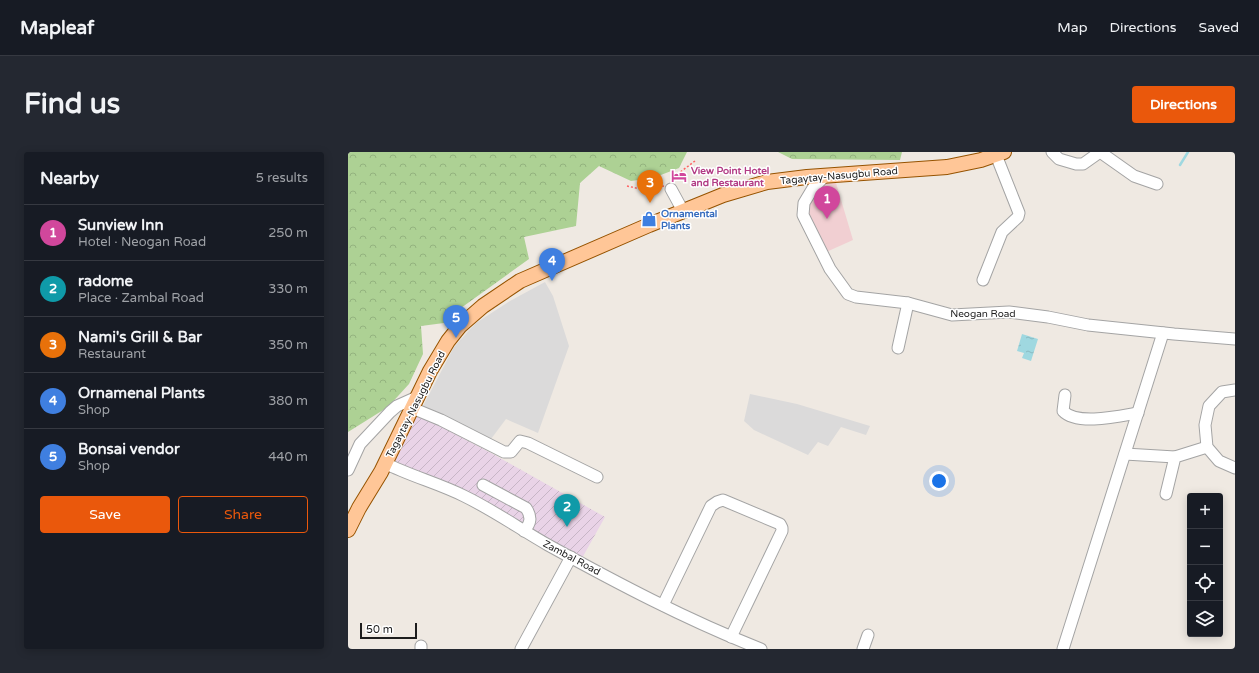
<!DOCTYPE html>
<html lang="en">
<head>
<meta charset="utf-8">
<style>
  :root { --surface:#171b24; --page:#242831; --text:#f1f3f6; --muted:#9ea1a6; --line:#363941; --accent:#ea580c }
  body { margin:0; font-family:"Varela Round",sans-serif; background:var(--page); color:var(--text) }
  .controls { position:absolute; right:12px; bottom:12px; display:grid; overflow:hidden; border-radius:4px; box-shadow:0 2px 10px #0003 }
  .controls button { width:36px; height:36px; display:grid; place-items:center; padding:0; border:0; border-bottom:1px solid var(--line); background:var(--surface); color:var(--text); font:20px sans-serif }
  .scale { position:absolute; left:12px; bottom:10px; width:57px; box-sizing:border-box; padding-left:4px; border:2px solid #1d1d1d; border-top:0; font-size:11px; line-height:14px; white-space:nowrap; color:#1d1d1d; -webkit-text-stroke:3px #fff; paint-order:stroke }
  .you { position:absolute; left:591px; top:329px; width:14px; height:14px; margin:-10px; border:3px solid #fff; border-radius:50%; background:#1a73e8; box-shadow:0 0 0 6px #1a73e833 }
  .badge { display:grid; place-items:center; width:26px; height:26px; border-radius:50%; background:var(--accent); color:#fff; font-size:13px; font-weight:700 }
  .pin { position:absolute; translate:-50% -33px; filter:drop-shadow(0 1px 2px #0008) }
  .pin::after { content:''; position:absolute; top:21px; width:14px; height:12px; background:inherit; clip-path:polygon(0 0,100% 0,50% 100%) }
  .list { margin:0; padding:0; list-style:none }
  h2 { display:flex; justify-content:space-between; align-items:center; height:52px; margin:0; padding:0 16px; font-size:17px }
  h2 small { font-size:13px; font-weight:400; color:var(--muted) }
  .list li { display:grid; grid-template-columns:26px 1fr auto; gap:12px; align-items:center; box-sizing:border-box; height:56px; padding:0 16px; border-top:1px solid var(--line) }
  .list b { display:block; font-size:15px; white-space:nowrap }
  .list p { margin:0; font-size:13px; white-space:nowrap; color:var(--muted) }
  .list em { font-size:13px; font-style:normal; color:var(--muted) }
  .actions { display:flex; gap:8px; padding:12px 16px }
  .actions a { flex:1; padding:9px 0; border:1px solid var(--accent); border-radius:4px; text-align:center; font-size:14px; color:var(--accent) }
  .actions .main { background:var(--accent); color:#fff }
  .icon { flex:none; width:22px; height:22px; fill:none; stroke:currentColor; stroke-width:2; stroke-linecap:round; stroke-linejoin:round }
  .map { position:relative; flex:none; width:887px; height:497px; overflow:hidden; border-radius:4px }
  header { display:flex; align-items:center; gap:24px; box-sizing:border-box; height:56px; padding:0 20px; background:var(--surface); border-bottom:1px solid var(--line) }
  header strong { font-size:19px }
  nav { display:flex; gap:22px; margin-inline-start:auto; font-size:14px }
  .intro { display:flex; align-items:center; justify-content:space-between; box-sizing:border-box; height:96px; padding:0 24px }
  h1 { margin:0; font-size:28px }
  .button { padding:10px 18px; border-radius:4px; background:var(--accent); color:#fff; font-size:14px; font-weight:700 }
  main { display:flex; gap:24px; padding:0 24px }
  aside { flex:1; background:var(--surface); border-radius:4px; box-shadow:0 2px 10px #0003 }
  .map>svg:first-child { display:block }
  .residential { fill:#dbdada }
  .commercial { fill:#f1cfd2 }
  .industrial { fill:url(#industrial-furrows) }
  .forest { fill:url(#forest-crowns) }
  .water { fill:url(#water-ripples) }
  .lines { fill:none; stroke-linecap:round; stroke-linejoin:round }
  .stream { stroke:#9fd8e0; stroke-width:2.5 }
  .minor-casing { stroke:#a4a4a4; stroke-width:13 }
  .major-casing { stroke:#965300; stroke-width:16 }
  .path { stroke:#ff6364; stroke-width:1.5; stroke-dasharray:2 2; stroke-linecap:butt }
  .minor { stroke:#fff; stroke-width:11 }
  .major { stroke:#ffc697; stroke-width:14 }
  .labels { text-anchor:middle; stroke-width:3; stroke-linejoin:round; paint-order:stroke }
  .hotel-label { font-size:10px; font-weight:bold; fill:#b23c85; stroke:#fff; text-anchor:start }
  .street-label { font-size:10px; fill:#1d1d1d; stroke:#fff }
  .shop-label { font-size:10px; font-weight:bold; fill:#366cbe; stroke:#fff; text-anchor:start }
</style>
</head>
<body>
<header>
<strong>Mapleaf</strong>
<nav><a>Map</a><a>Directions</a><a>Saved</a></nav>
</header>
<div class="intro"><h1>Find us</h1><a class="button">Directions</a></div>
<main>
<aside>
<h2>Nearby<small>5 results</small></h2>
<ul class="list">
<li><span class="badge" style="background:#d1479c">1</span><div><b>Sunview Inn</b><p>Hotel · Neogan Road</p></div><em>250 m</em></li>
<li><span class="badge" style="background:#0f9aa8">2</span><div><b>radome</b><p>Place · Zambal Road</p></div><em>330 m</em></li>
<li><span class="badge" style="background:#e8710a">3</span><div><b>Nami's Grill &amp; Bar</b><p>Restaurant</p></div><em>350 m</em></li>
<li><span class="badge" style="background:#3f7fe0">4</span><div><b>Ornamenal Plants</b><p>Shop</p></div><em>380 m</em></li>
<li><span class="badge" style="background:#3f7fe0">5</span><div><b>Bonsai vendor</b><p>Shop</p></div><em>440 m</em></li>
</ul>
<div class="actions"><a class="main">Save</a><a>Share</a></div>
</aside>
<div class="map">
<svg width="887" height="497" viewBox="0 0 887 497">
  <defs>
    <pattern id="industrial-furrows" width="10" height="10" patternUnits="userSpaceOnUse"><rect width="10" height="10" fill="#e9d3e7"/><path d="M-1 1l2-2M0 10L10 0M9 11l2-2" fill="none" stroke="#c7b5c6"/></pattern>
    <pattern id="forest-crowns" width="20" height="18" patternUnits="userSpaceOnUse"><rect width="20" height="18" fill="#add194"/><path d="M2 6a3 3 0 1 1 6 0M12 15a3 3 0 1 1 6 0" fill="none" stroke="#94b37f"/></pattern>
    <pattern id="water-ripples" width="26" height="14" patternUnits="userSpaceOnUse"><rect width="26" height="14" fill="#9fd8e0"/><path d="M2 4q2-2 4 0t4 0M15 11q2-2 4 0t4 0" fill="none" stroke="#88b9c0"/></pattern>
  </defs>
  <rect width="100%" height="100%" fill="#efe9e2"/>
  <g class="residential">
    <polygon points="197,130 205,144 221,194 190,281 158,267 143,287 74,256 106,195 128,171 162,149"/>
    <polygon points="402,242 449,252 522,274 518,283 493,275 480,294 470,290 460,303 406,278 396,269"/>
  </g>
  <polygon class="commercial" points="475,31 488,31 505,88 476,101 462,74 459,53"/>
  <polygon class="industrial" points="67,261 143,301 257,365 233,408 172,372 48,311 46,302"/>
  <g class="forest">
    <polygon points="0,0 339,0 331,16 305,26 283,29 251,14 232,31 228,74 176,85 181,107 106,161 96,171 73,174 75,202 61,232 40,255 0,280"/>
    <polygon points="430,0 554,0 552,8 444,7"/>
  </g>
  <polygon class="water" points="674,182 690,187 683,209 674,206 676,201 669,199"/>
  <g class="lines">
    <polyline class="stream" points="832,13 840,0"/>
    <g class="minor-casing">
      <g id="minor">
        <polyline points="704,0 711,7 728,12 735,12 752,0 786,24 809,32"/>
        <polyline points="478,23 465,36 456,51 455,63 482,117 500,142 508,145 560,151 604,163 661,160 700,165 740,173 826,182 887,187"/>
        <polyline points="323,37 335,59"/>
        <polyline points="635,128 654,80 670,65 671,61 648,3"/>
        <polyline points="550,196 560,151"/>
        <polyline points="887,238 874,240 861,254 857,273 859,295 871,309 887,316"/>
        <path d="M717,243L715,259C729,274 772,264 790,261"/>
        <polyline points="64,256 93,268 156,300 163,300 172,289 180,291 249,325"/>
        <polyline points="777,302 827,305"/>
        <path d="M37,311C62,324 90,331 116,344C145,358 172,377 200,393C269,431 339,468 413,497"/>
        <polyline points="0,318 12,292 42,260 49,254 69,245"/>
        <path d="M135,333L178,356C184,365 183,371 176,379"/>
        <polyline points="818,342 827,305 859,295"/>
        <polyline points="315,453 363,354 369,350 375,348 432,372 434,376 434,379 383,485"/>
        <polyline points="73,497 73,494"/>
        <polyline points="173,497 223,405"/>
        <polyline points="515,497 520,483"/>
        <polyline points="715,497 815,181"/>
      </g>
    </g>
    <g class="major-casing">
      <polyline id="major" points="0,378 11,356 33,320 82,219 100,189 112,174 135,154 172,129 301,73 375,43 419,30 459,25 599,15 633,8 656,0"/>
    </g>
    <g class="path">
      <polyline points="323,27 347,9"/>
      <polyline points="279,34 297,38 316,34"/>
    </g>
    <use href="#minor" class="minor"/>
    <use href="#major" class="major"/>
  </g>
  <defs>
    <g id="hotel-bare" transform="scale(1.2)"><path d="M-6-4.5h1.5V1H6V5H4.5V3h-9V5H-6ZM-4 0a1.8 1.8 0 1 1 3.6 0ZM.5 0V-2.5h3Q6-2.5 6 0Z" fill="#d1479c" stroke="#fff" stroke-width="2.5" paint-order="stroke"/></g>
    <g id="shop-bare" transform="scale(1.2)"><path d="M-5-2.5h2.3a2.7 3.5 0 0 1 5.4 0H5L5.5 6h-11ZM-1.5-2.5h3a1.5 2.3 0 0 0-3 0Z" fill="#3f7fe0" stroke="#fff" stroke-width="2.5" paint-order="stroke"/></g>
  </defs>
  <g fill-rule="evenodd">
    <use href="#hotel-bare" x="331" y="24"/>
    <use href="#shop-bare" x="301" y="67"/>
  </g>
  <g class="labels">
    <g class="hotel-label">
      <text x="343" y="22">View Point Hotel<tspan x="343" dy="12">and Restaurant</tspan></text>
    </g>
    <g class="street-label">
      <text transform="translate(491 23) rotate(-5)" y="4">Tagaytay-Nasugbu Road</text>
      <text x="635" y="165">Neogan Road</text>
      <text transform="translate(67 252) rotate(-63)" y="4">Tagaytay-Nasugbu Road</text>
      <text transform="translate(224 405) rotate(28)" y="4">Zambal Road</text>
    </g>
    <g class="shop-label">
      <text x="313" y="65">Ornamental<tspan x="313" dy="12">Plants</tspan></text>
    </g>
  </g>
</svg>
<div class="controls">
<button>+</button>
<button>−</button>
<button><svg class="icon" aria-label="locate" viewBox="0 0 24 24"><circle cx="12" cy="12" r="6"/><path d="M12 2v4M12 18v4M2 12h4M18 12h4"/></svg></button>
<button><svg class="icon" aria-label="layers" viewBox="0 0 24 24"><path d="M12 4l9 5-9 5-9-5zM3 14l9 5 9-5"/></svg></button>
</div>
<div class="scale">50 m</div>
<div class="you"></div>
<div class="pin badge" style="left:479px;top:67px;background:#d1479c">1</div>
<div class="pin badge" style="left:219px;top:375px;background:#0f9aa8">2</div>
<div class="pin badge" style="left:302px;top:51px;background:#e8710a">3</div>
<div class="pin badge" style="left:204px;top:129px;background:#3f7fe0">4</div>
<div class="pin badge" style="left:108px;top:186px;background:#3f7fe0">5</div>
</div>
</main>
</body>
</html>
